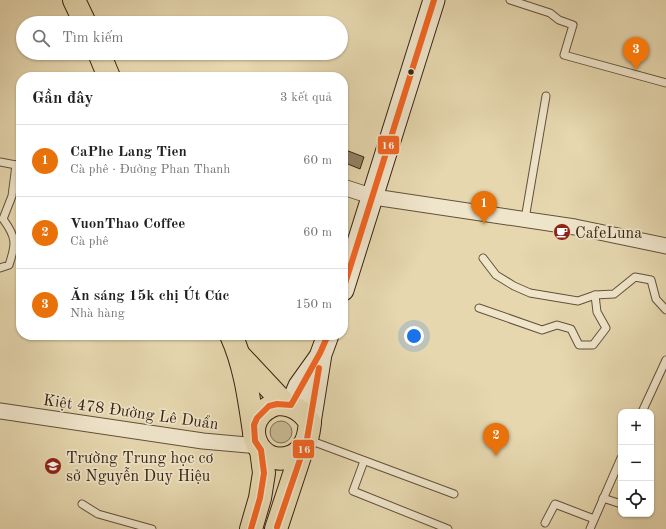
<!DOCTYPE html>
<html lang="vi">
<head>
<meta charset="utf-8">
<style>
  :root { --surface:#fff; --page:#f2f2f2; --text:#222; --muted:#767676; --line:#e0e0e0; --accent:#1a73e8 }
  body { margin:0; font-family:"Old Standard TT",serif; background:var(--page); color:var(--text) }
  .controls { position:absolute; right:12px; bottom:12px; display:grid; overflow:hidden; border-radius:8px; box-shadow:0 1px 3px #0004 }
  .controls button { width:36px; height:36px; display:grid; place-items:center; padding:0; border:0; border-bottom:1px solid var(--line); background:var(--surface); color:var(--text); font:20px sans-serif }
  .you { position:absolute; left:414px; top:336px; width:14px; height:14px; margin:-10px; border:3px solid #fff; border-radius:50%; background:#1a73e8; box-shadow:0 0 0 6px #1a73e833 }
  .badge { display:grid; place-items:center; width:26px; height:26px; border-radius:50%; background:var(--accent); color:#fff; font-size:13px; font-weight:700 }
  .pin { position:absolute; translate:-50% -33px; filter:drop-shadow(0 1px 2px #0008) }
  .pin::after { content:''; position:absolute; top:21px; width:14px; height:12px; background:inherit; clip-path:polygon(0 0,100% 0,50% 100%) }
  .list { margin:0; padding:0; list-style:none }
  h2 { display:flex; justify-content:space-between; align-items:center; height:52px; margin:0; padding:0 16px; font-size:17px }
  h2 small { font-size:13px; font-weight:400; color:var(--muted) }
  .list li { display:grid; grid-template-columns:26px 1fr auto; gap:12px; align-items:center; box-sizing:border-box; height:72px; padding:0 16px; border-top:1px solid var(--line) }
  .list b { display:block; font-size:15px; white-space:nowrap }
  .list p { margin:0; font-size:13px; white-space:nowrap; color:var(--muted) }
  .list em { font-size:13px; font-style:normal; color:var(--muted) }
  .icon { flex:none; width:22px; height:22px; fill:none; stroke:currentColor; stroke-width:2; stroke-linecap:round; stroke-linejoin:round }
  .map { position:relative; flex:none; width:666px; height:529px; overflow:hidden }
  .search { position:absolute; background:var(--surface); box-shadow:0 1px 3px #0004; left:16px; top:16px; width:332px; height:44px; display:flex; align-items:center; gap:10px; box-sizing:border-box; padding:0 14px; border-radius:22px; color:var(--muted); font-size:15px }
  .panel { position:absolute; background:var(--surface); box-shadow:0 1px 3px #0004; left:16px; top:72px; width:332px; height:268px; border-radius:16px }
  .map>svg:first-child { display:block }
  .green { fill:#c8b994; stroke:#806e52 }
  .building { fill:#928163; stroke:#372411 }
  .lines { fill:none; stroke-linecap:round; stroke-linejoin:round }
  .lane-casing { stroke:#635138; stroke-width:9 }
  .street-casing { stroke:#635138; stroke-width:17 }
  .secondary-casing { stroke:#372411; stroke-width:23 }
  .primary-casing { stroke:#372411; stroke-width:24 }
  .lane { stroke:#efe5cb; stroke-width:7 }
  .street { stroke:#efe5cb; stroke-width:15 }
  .secondary { stroke:#efe5cb; stroke-width:21 }
  .primary { stroke:#e6d7af; stroke-width:22 }
  .bus-1-casing { stroke:#efe5cb; stroke-width:9 }
  .bus-1 { stroke:#f26522; stroke-width:6 }
  .bus-dot { fill:#372411; stroke:#efe5cb; stroke-width:1.5 }
  .labels { text-anchor:middle; stroke-width:3.5; stroke-linejoin:round; paint-order:stroke }
  .poi-label { font-size:16px; fill:#372411; stroke:#efe5cb; text-anchor:start }
  .street-label { font-size:16px; fill:#372411; stroke:#efe5cb }
  .line-badge { stroke:#efe5cb; stroke-width:1.5 }
  .badge-label { font-size:11px; text-anchor:middle; font-weight:bold; fill:#fff }
</style>
</head>
<body>
<div class="map">
<svg width="666" height="529" viewBox="0 0 666 529">
  <rect width="100%" height="100%" fill="#e6d7af"/>
  <filter id="stains"><feTurbulence type="fractalNoise" baseFrequency=".005" numOctaves="4"/><feColorMatrix values="0 0 0 0 .2 0 0 0 0 .09 0 0 0 0 .02 0 0 0 .5 -.17"/></filter>
  <radialGradient id="worn" r=".72"><stop offset=".6" stop-color="#630" stop-opacity="0"/><stop offset="1" stop-color="#630" stop-opacity=".3"/></radialGradient>
  <circle class="green" cx="281" cy="432" r="11"/>
  <polygon class="building" points="343,149 364,157 360,169 343,162"/>
  <g class="lines">
    <g class="lane-casing">
      <g id="lane">
        <polyline points="510,0 550,13 559,20 573,25 564,55 666,83"/>
        <polyline points="0,162 16,165"/>
        <polyline points="525,219 546,96"/>
        <polyline points="483,258 496,275 514,286 530,293 578,301 595,295 614,294 635,277 651,280 656,299 666,310"/>
        <path d="M0,268L9,265C16,244 17,238 3,219L12,196L16,165L21,162"/>
        <polyline points="479,308 542,330 557,325 571,329 579,345 593,345 606,328 597,312 595,295"/>
        <polyline points="642,412 666,360"/>
        <polyline points="309,440 454,494"/>
        <polyline points="364,461 353,491 448,529"/>
        <polyline points="603,498 621,504"/>
        <polyline points="82,504 98,514 152,529"/>
        <polyline points="545,523 555,504 594,519"/>
        <polyline points="590,529 621,458"/>
      </g>
    </g>
    <g class="street-casing">
      <g id="street">
        <polyline points="343,187 374,197 575,227 666,246"/>
        <polyline points="0,411 203,441 258,446"/>
      </g>
    </g>
    <g class="secondary-casing">
      <g id="secondary">
        <polyline points="343,290 434,0"/>
        <polyline points="291,405 299,386 319,358"/>
        <polyline points="310,423 321,354 328,335"/>
      </g>
    </g>
    <g class="primary-casing">
      <g id="primary">
        <polyline points="74,0 85,23"/>
        <polyline points="99,53 109,77"/>
        <path d="M231,335C245,366 249,399 254,432"/>
        <polyline points="241,357 285,404"/>
        <path d="M277,404C291,404 303,410 310,423C309,428 309,435 306,441C303,448 299,453 292,456C257,471 235,417 277,404Z"/>
        <polyline points="251,529 260,498 264,473 261,450"/>
        <polyline points="276,529 303,447"/>
      </g>
    </g>
    <use href="#lane" class="lane"/>
    <use href="#street" class="street"/>
    <use href="#secondary" class="secondary"/>
    <use href="#primary" class="primary"/>
    <g class="bus-1-casing">
      <g id="bus-1">
        <polyline points="343,290 434,0"/>
        <polyline points="277,527 307,439 319,368"/>
        <polyline points="251,529 260,498 264,473 261,450 255,441 254,425 257,418 269,406 277,404 291,405 320,353 328,335"/>
      </g>
    </g>
    <use href="#bus-1" class="bus-1"/>
  </g>
  <defs>
    <g id="cafe-disc" transform="scale(0.9)"><circle r="9.5" fill="#8f2418" stroke="#efe5cb"/><path d="M-5.5-4.5H6V0H3Q3 3.5 0 3.5H-2.5Q-5.5 3.5-5.5 0ZM3-3.2v2h1.7v-2ZM-6 4.5H4V6H-6Z" fill="#fff"/></g>
    <g id="school-disc" transform="scale(0.9)"><circle r="9.5" fill="#8f2418" stroke="#efe5cb"/><path d="M0-5L7-2L0 1L-7-2ZM-4 1L0 2.5L4 1V4Q0 6-4 4Z" fill="#fff"/></g>
  </defs>
  <g fill-rule="evenodd">
    <use href="#cafe-disc" x="562" y="232"/>
    <use href="#school-disc" x="53" y="466"/>
  </g>
  <circle class="bus-dot" cx="411" cy="72" r="3.5"/>
  <g class="labels">
    <g class="poi-label">
      <text x="575" y="238">CafeLuna</text>
      <text x="66" y="463">Trường Trung học cơ<tspan x="66" dy="18">sở Nguyễn Duy Hiệu</tspan></text>
    </g>
    <g class="street-label">
      <text transform="translate(131 411) rotate(8)" y="6">Kiệt 478 Đường Lê Duẩn</text>
    </g>
  </g>
  <g class="line-badge">
    <rect x="377" y="135" width="23" height="20" rx="4" fill="#f26522"/>
    <rect x="292" y="439" width="23" height="20" rx="4" fill="#f26522"/>
  </g>
  <g class="badge-label">
    <text x="388" y="149">16</text>
    <text x="304" y="453">16</text>
  </g>
  <rect width="100%" height="100%" filter="url(#stains)"/>
  <rect width="100%" height="100%" fill="url(#worn)"/>
</svg>
<div class="controls">
<button>+</button>
<button>−</button>
<button><svg class="icon" aria-label="locate" viewBox="0 0 24 24"><circle cx="12" cy="12" r="6"/><path d="M12 2v4M12 18v4M2 12h4M18 12h4"/></svg></button>
</div>
<div class="you"></div>
<div class="pin badge" style="left:484px;top:224px;background:#e8710a">1</div>
<div class="pin badge" style="left:496px;top:456px;background:#e8710a">2</div>
<div class="pin badge" style="left:636px;top:70px;background:#e8710a">3</div>
<div class="search"><svg class="icon" aria-label="search" viewBox="0 0 24 24"><circle cx="10" cy="10" r="6"/><path d="M15 15l6 6"/></svg>Tìm kiếm</div>
<section class="panel">
<h2>Gần đây<small>3 kết quả</small></h2>
<ul class="list">
<li><span class="badge" style="background:#e8710a">1</span><div><b>CaPhe Lang Tien</b><p>Cà phê · Đường Phan Thanh</p></div><em>60 m</em></li>
<li><span class="badge" style="background:#e8710a">2</span><div><b>VuonThao Coffee</b><p>Cà phê</p></div><em>60 m</em></li>
<li><span class="badge" style="background:#e8710a">3</span><div><b>Ăn sáng 15k chị Út Cúc</b><p>Nhà hàng</p></div><em>150 m</em></li>
</ul>
</section>
</div>
</body>
</html>
